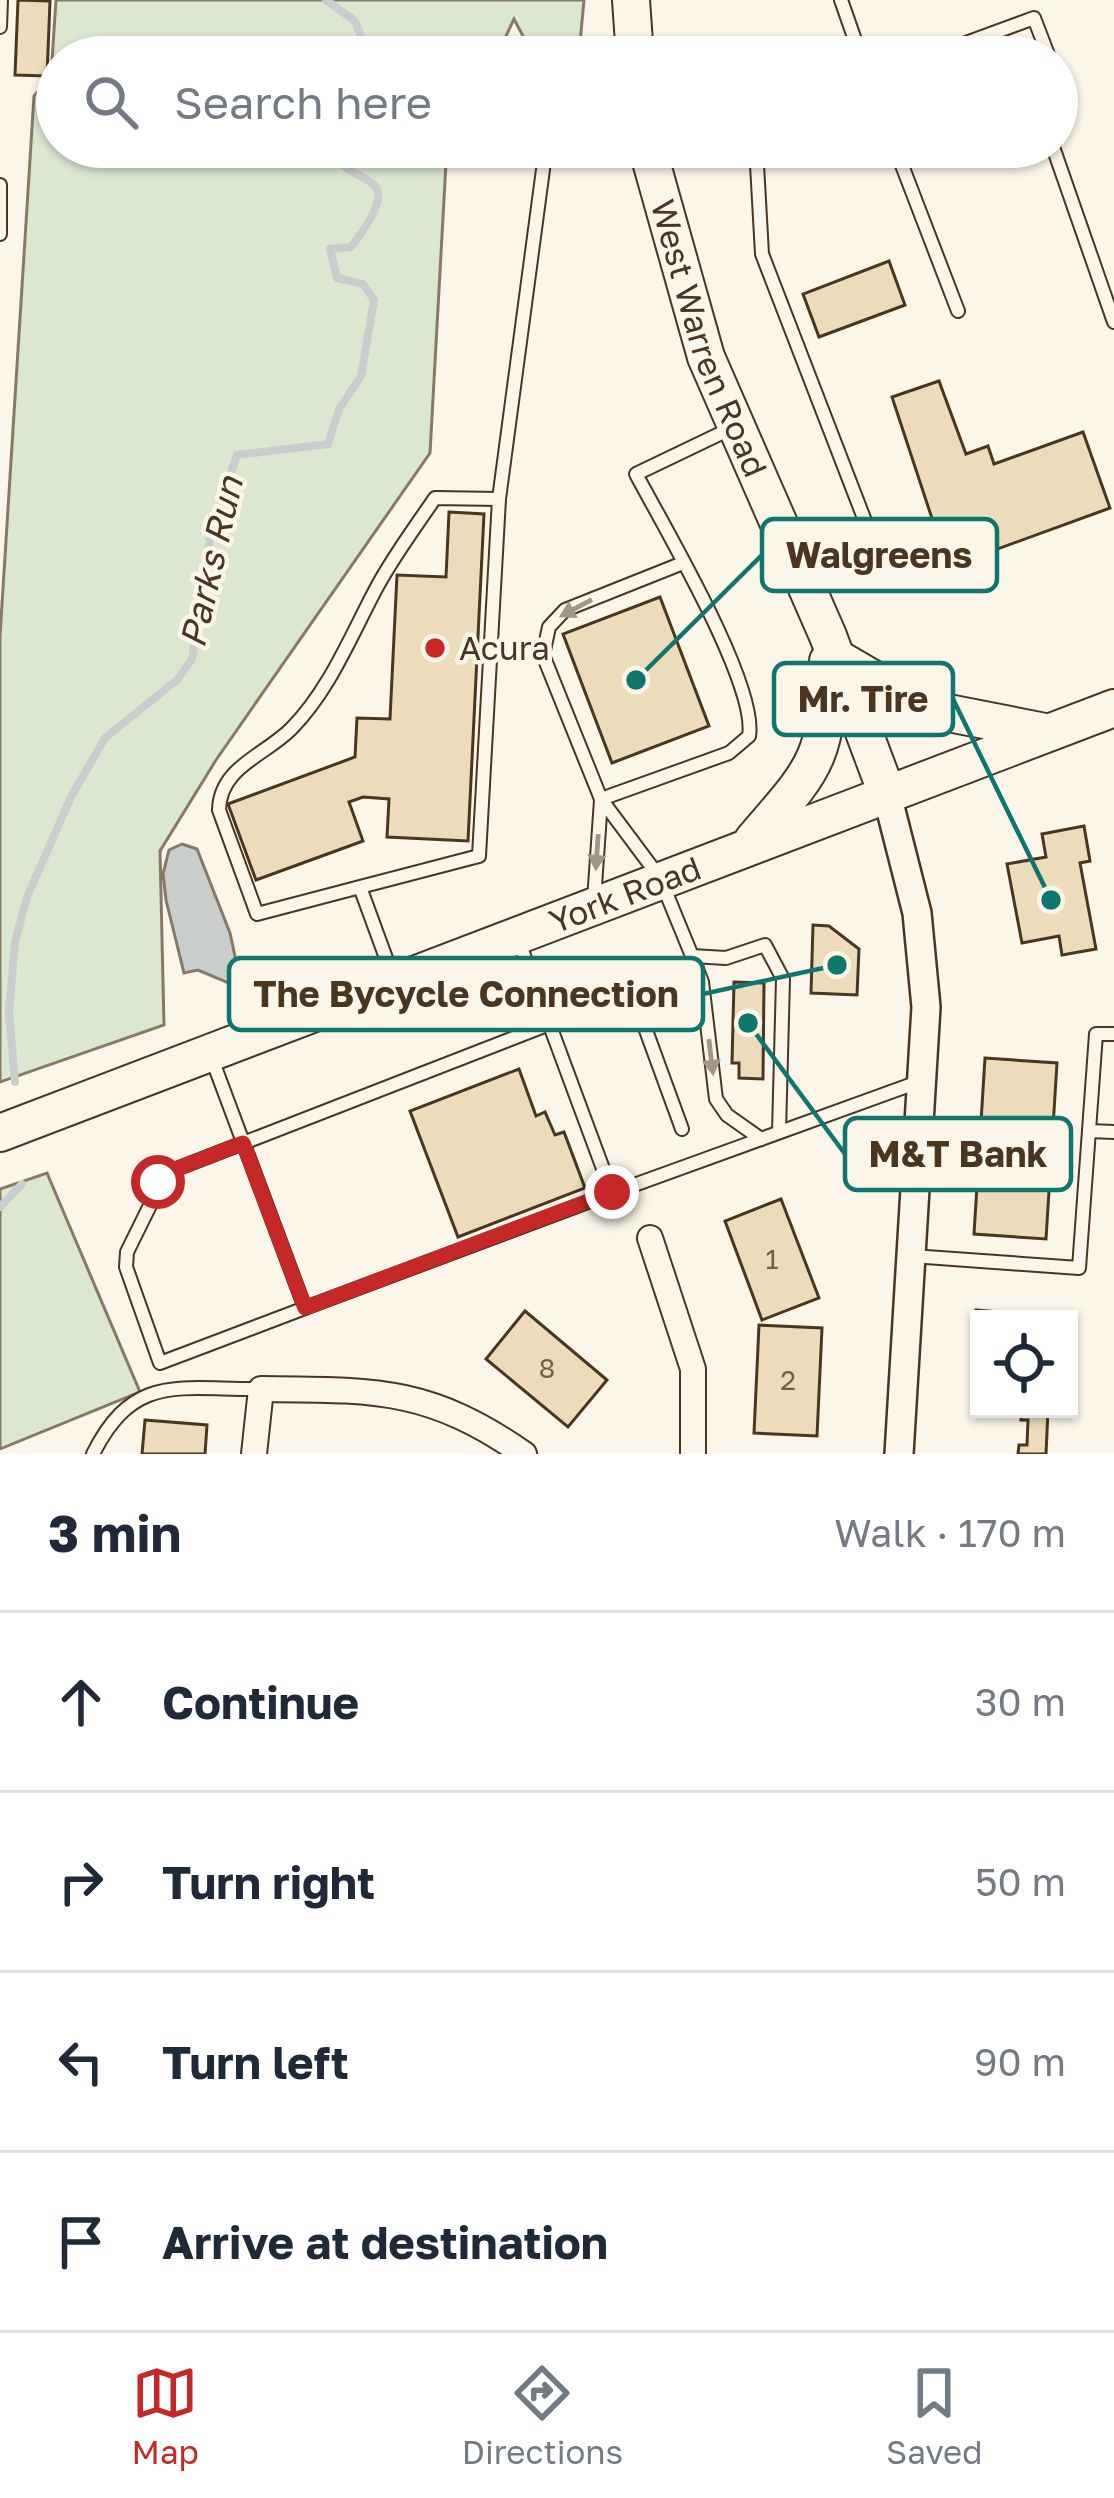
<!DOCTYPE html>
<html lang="en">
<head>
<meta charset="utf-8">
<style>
  :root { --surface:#fff; --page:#f2f2f3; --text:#1f2937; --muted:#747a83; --line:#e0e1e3; --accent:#c62828 }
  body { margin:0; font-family:"Golos Text",sans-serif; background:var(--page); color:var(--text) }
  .controls { position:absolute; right:36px; bottom:36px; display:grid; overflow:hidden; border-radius:0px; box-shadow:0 3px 9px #0004 }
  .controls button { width:108px; height:108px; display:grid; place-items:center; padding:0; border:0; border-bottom:3px solid var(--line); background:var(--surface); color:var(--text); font:60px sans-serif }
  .stop { position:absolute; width:36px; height:36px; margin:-27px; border:9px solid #c62828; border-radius:50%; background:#fff }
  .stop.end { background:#c62828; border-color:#fff; box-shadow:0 3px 12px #0008 }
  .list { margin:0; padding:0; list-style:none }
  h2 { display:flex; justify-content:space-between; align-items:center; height:156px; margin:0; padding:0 48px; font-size:51px }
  h2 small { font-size:39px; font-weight:400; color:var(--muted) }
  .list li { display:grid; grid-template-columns:78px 1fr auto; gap:36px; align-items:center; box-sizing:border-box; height:180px; padding:0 48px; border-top:3px solid var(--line) }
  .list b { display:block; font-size:45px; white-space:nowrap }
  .list em { font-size:39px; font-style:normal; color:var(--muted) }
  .icon { flex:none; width:66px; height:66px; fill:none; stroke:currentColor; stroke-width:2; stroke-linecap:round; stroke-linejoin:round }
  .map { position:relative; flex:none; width:1114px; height:1454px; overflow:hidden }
  .search { position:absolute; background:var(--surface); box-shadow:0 3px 9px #0004; left:36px; right:36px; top:36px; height:132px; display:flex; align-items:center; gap:30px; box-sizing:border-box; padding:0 42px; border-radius:66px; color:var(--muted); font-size:45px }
  .sheet { height:876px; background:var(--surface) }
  nav { display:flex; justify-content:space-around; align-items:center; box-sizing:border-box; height:168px; border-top:3px solid var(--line); background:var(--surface); font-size:33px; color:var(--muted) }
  nav a { display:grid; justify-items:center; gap:6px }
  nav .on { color:var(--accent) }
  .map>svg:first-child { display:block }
  .green { fill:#dce7d0; stroke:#887966; stroke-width:3 }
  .water { fill:#c9cecd; stroke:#887966; stroke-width:3 }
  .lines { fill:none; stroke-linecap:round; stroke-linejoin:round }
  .stream { stroke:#c9cecd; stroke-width:8 }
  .building { fill:#ecdcbc; stroke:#4a3520; stroke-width:3 }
  .service-casing { stroke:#4a3520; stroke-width:16 }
  .minor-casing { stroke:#4a3520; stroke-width:28 }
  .tertiary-casing { stroke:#4a3520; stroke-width:32 }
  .primary-casing { stroke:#4a3520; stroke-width:40 }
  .service { stroke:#fbf6e9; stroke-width:12 }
  .minor { stroke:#fbf6e9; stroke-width:24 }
  .tertiary { stroke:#fbf6e9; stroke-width:27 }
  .primary { stroke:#fbf6e9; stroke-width:36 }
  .oneway { fill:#a29684 }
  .route { stroke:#c62828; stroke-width:15 }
  .poi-dot { fill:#c62828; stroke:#fbf6e9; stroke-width:4.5 }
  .labels { text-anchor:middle; stroke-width:9; stroke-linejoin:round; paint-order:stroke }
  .number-label { font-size:27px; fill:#725f47 }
  .street-label { font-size:33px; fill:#4a3520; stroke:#fbf6e9 }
  .poi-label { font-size:33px; fill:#4a3520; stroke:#fbf6e9; text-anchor:start }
  .water-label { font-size:36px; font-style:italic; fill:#4a3520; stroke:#fbf6e9 }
  .leader { fill:none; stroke:#0f766e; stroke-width:4.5 }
  .callout-dot { fill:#0f766e; stroke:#fbf6e9; stroke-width:4.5 }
  .callout { fill:#fbf6e9; stroke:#0f766e; stroke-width:4.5 }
  .callout-label { font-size:36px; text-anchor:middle; font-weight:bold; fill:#4a3520 }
</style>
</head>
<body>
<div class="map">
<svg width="1114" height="1454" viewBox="0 0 1114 1454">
  <rect width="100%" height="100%" fill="#fbf6e9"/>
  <g class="green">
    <polygon points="56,0 584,0 579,54 533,55 514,19 496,57 57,57 57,147 454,147 446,163 430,453 216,760 160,851 164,1025 0,1082 0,636 34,96 51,76"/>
    <polygon points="47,1173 140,1392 0,1449 0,1189"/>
  </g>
  <polygon class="water" points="182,844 197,849 230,933 239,975 231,984 198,970 184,973 166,900 163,874 169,850"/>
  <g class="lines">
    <g class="stream">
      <polyline points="326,0 355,21 369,57"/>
      <path d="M15,1082L9,1012L15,942L27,897L71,797L105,738L178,679L192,659L211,532L237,455L328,444L339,409L361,376L374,300L363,284L337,278L330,249L351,247C416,163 346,192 330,147"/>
      <polyline points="0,1207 22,1184"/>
    </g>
  </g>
  <g class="building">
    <polygon points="18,0 50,1 47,76 15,75"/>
    <polygon points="889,261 905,305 819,337 803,294"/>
    <polygon points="939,381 966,454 988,446 994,464 1083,432 1110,508 948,567 892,397"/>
    <polygon points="449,512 484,514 468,841 387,837 389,799 363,797 349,802 363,841 256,880 228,804 355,757 357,718 390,719 397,575 446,577"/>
    <polygon points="660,597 709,726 612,763 563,634"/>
    <polygon points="1084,826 1090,861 1080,863 1096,949 1062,955 1059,936 1022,943 1007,864 1046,857 1042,834"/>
    <polygon points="813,925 829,926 859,949 857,995 811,993"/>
    <polygon points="734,982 764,983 763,1079 739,1078 739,1063 732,1063"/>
    <polygon points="985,1058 1057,1063 1046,1239 974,1234"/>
    <polygon points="519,1069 536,1116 545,1112 555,1135 564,1132 585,1188 458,1237 410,1111"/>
    <polygon points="781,1199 819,1298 762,1320 725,1221"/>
    <polygon points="976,1310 1036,1315 1036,1319 979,1319 979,1346 974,1346"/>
    <polygon points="525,1311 607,1380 568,1427 486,1359"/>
    <polygon points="759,1325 822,1328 817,1436 754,1433"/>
    <polygon points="1022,1409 1063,1409 1048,1410 1046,1454 1018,1454 1019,1445 1027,1445 1028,1420 1021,1420"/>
    <polygon points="145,1420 207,1425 205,1454 142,1454"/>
  </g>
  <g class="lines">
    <g class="service-casing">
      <g id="service">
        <polyline points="841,0 861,57"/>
        <polyline points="0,27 1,0"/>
        <polyline points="928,57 1034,18 1049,57"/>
        <polyline points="756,147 762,254 867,526"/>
        <polyline points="895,147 958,311"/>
        <polyline points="1053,147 1114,322"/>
        <polyline points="0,185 0,234"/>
        <polyline points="499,499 546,147"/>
        <polyline points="683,563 565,610 549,627 543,655 601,799 660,878 692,956 702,982 716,1099 727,1115 761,1139"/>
        <path d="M601,799L729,753L749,736C758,685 663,525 636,474L732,428"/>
        <path d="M360,887L257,914L219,810C220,767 264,756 291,729C330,690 352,633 378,585C395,554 416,526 435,498L499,499L479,856L360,887L394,980"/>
        <polyline points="594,900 601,800"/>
        <polyline points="692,956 726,958 765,945 783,979 779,1132"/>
        <polyline points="212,1059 305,1308 612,1193 519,942"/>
        <polyline points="1089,1131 1114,1132"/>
        <polyline points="612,1193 921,1081"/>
        <polyline points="912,1256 1079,1268 1096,1034 1114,1034"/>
        <polyline points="305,1308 160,1363 126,1267 127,1252 166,1173 632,992 682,1129"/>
        <path d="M93,1454C134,1372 180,1390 260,1389"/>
      </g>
    </g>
    <g class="minor-casing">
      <g id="minor">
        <polyline points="650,1238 693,1369 693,1454"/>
        <path d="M254,1454L261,1389C374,1390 428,1387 524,1454"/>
      </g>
    </g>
    <g class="tertiary-casing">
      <polyline id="tertiary" points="886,791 917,913 926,1007 899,1454"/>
    </g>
    <g class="primary-casing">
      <g id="primary">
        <polyline points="631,0 635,57"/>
        <path id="s1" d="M647,147L706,357L828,636L886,791"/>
        <polyline points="837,658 923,708 1045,732"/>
        <path d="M753,840C815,768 828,759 828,661"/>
        <path id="s2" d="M0,1133L1114,708"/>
      </g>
    </g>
    <use href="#service" class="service"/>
    <use href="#minor" class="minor"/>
    <use href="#tertiary" class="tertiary"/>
    <use href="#primary" class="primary"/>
  </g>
  <defs><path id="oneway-solid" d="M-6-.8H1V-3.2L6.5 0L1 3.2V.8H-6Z" transform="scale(3)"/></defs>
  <g class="oneway">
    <use href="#oneway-solid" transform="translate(576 608) rotate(152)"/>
    <use href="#oneway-solid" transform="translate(597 852) rotate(94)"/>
    <use href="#oneway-solid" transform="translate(711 1057) rotate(83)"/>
  </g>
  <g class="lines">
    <polyline class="route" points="158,1182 166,1173 243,1143 305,1308 612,1192"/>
  </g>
  <circle class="poi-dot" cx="435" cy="648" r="12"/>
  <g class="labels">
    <g class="number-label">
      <text x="772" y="1269">1</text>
      <text x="547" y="1378">8</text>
      <text x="788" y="1390">2</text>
    </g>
    <g class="street-label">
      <text dy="12" stroke="none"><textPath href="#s1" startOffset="201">West Warren Road</textPath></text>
      <text dy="12" stroke="none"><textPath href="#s2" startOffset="669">York Road</textPath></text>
    </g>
    <g class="poi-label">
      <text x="459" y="660">Acura</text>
    </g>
    <g class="water-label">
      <text transform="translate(211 562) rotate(-77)" y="13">Parks Run</text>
    </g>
  </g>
  <path class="leader" d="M636 680L762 555M1051 900L953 699M837 965L703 994M748 1023L845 1154"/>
  <g class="callout-dot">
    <circle cx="636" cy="680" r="12"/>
    <circle cx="1051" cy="900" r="12"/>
    <circle cx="837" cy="965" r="12"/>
    <circle cx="748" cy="1023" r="12"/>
  </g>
  <g class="callout">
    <rect x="762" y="519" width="235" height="72" rx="12"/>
    <rect x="774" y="663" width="179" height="72" rx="12"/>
    <rect x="229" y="958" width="474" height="72" rx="12"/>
    <rect x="845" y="1118" width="226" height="72" rx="12"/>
  </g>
  <g class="callout-label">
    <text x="879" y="568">Walgreens</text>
    <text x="863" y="712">Mr. Tire</text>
    <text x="466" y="1007">The Bycycle Connection</text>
    <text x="958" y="1167">M&amp;T Bank</text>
  </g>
</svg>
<div class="controls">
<button><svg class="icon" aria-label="locate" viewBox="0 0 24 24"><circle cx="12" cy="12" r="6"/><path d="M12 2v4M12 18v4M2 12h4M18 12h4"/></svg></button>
</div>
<div class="stop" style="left:158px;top:1182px"></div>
<div class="stop end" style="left:612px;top:1192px"></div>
<div class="search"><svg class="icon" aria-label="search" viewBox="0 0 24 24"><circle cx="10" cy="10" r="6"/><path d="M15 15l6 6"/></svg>Search here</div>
</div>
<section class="sheet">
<h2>3 min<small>Walk · 170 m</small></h2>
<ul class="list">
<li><svg class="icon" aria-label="ahead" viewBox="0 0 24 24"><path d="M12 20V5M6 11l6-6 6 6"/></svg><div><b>Continue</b></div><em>30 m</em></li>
<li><svg class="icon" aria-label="right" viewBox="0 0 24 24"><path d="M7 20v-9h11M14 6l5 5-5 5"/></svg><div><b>Turn right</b></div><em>50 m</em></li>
<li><svg class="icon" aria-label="left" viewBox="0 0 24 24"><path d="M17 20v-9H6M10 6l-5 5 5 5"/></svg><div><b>Turn left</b></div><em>90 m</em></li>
<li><svg class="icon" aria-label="arrive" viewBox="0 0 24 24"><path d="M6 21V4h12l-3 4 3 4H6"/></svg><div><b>Arrive at destination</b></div></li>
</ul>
</section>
<nav>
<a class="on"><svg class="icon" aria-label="map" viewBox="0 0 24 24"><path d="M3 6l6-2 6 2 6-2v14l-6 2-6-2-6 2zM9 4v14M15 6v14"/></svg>Map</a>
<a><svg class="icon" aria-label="directions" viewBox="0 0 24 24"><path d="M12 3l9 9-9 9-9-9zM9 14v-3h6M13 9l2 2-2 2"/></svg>Directions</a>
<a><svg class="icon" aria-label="saved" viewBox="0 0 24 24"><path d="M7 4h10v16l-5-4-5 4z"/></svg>Saved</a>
</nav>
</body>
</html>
